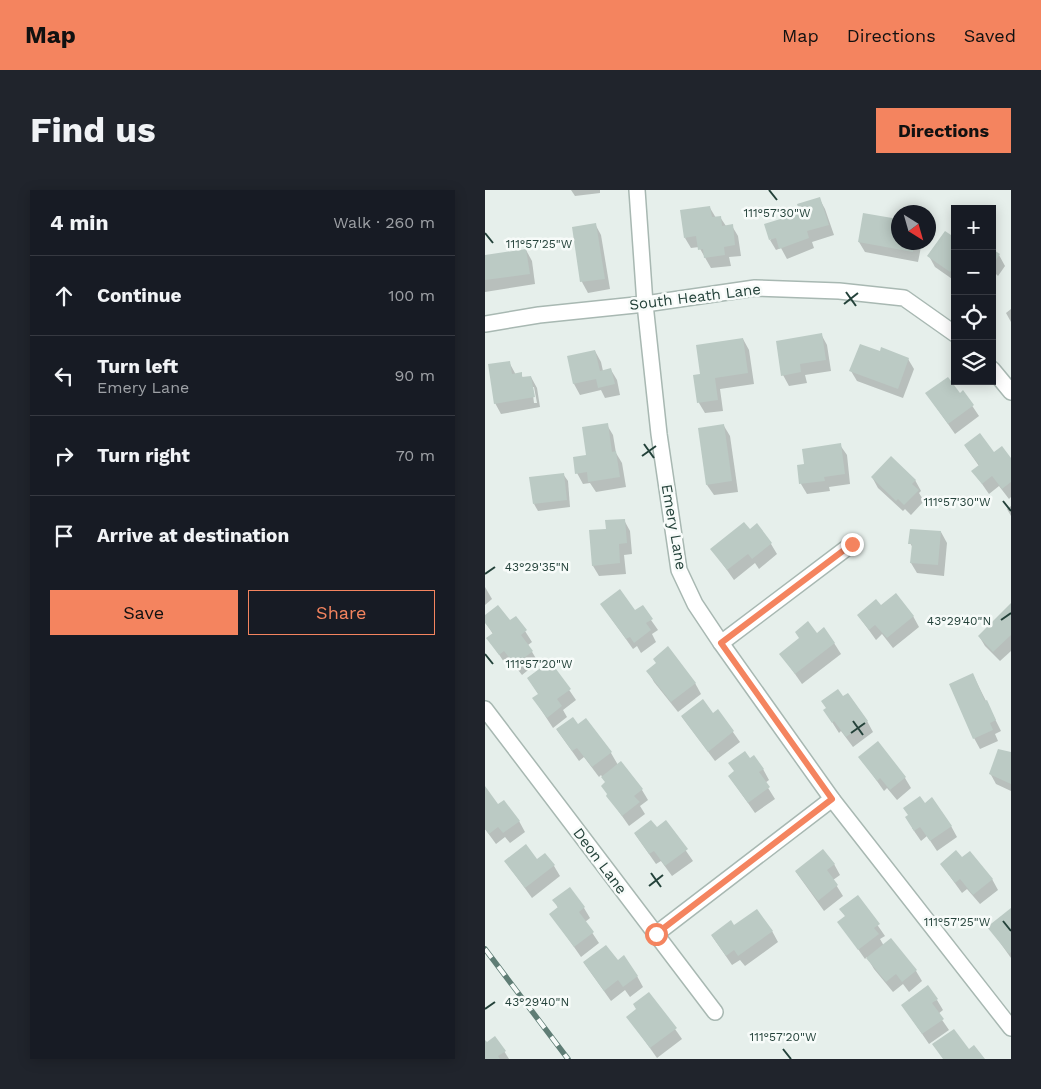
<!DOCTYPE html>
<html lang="en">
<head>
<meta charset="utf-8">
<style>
  :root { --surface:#171b24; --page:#20242c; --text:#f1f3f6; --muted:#9ea1a6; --line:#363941; --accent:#f4845f }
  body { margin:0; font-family:"Work Sans",sans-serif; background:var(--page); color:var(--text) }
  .controls { position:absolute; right:15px; top:15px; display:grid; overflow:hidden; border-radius:0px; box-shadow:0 2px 12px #0003 }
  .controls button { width:45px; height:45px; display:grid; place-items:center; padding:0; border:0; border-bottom:1px solid var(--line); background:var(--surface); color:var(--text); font:25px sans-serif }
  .compass { position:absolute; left:406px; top:15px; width:45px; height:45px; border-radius:50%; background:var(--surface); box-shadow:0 2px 12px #0003; rotate:143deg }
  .stop { position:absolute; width:15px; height:15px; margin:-11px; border:4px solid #f4845f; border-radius:50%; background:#fff }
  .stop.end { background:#f4845f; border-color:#fff; box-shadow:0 1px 5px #0008 }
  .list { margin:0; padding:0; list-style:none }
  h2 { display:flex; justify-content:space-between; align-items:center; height:65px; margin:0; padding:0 20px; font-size:21px }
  h2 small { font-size:16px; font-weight:400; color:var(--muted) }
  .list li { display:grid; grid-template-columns:32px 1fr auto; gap:15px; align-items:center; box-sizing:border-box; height:80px; padding:0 20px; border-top:1px solid var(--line) }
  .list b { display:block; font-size:19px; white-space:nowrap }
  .list p { margin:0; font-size:16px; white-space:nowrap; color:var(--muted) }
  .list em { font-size:16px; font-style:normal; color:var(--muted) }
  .actions { display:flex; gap:10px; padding:15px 20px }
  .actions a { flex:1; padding:11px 0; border:1px solid var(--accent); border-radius:0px; text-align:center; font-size:18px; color:var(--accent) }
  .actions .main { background:var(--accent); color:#111 }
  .icon { flex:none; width:28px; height:28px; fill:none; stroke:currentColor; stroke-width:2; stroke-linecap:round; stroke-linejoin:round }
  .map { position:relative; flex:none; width:526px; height:869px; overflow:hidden; border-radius:0px }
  header { display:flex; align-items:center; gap:30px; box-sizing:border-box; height:70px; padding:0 25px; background:var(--accent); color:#111 }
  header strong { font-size:24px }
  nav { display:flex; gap:28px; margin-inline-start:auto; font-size:18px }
  .intro { display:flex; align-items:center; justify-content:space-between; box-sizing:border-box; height:120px; padding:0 30px }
  h1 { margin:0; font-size:35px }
  .button { padding:12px 22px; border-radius:0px; background:var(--accent); color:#111; font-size:18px; font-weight:700 }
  main { display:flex; gap:30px; padding:0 30px }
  aside { flex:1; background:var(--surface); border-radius:0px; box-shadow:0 2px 12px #0003 }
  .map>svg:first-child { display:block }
  .shadow { fill:#0003; fill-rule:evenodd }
  .building { fill:#bbcac4 }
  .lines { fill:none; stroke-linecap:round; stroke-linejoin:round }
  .minor-casing { stroke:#a8b8b2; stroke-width:18 }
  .minor { stroke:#fff; stroke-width:15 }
  .rail-casing { stroke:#5f7d75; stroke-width:5.5 }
  .rail { stroke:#f7fbf9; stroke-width:4; stroke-dasharray:11; stroke-linecap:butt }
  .route { stroke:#f4845f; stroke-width:6 }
  .ticks { fill:none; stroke:#24423a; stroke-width:2 }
  .labels { text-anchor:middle; stroke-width:5; stroke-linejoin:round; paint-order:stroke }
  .street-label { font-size:15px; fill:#24423a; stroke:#f7fbf9 }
  .ticks-label { font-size:12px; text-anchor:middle; fill:#24423a; stroke:#f7fbf9; stroke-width:5; stroke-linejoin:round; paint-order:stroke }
</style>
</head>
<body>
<header>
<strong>Map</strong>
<nav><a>Map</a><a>Directions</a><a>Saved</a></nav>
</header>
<div class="intro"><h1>Find us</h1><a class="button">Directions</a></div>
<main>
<aside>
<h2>4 min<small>Walk · 260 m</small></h2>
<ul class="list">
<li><svg class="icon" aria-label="ahead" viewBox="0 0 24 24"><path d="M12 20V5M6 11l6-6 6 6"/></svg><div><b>Continue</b></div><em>100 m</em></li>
<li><svg class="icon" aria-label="left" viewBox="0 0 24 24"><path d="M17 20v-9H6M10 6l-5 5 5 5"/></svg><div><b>Turn left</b><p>Emery Lane</p></div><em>90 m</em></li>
<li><svg class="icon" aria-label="right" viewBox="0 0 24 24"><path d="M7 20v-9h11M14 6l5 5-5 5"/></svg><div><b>Turn right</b></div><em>70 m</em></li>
<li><svg class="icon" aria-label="arrive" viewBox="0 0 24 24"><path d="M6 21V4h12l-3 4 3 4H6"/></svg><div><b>Arrive at destination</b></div></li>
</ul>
<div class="actions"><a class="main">Save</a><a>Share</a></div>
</aside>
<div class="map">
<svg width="526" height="869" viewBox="0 0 526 869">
  <rect width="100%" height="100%" fill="#e6efeb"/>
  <g class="shadow">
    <polygon points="86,0 115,0 115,3 90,6"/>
    <polygon points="334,8 340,19 349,45 327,52 329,58 302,69 296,58 291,60 285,50"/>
    <polygon points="225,18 231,28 235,27 241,36 247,36 253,46 256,66 244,67 246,76 226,78 214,57 206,58 200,48"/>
    <polygon points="379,24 413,30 413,52 437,52 433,72 380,62 374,52"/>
    <polygon points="110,34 116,45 125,99 103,103 97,92 88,38"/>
    <polygon points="470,42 470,91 450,77 444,66"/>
    <polygon points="41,60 47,71 50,94 0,102 0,66"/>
    <polygon points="507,60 514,65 520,76 513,86 511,84 507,89"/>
    <polygon points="526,119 526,132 521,123"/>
    <polygon points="336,144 342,155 346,181 320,185 322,193 304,196 298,185"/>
    <polygon points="258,149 264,160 269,194 235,199 238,221 220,223 214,213 216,185"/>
    <polygon points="110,161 116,172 118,181 126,180 132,190 135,205 120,208 116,200 95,205 89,194 83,167"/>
    <polygon points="395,163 423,169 429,179 418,208 372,191 366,181"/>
    <path d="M24,172L31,185L36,184L38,188L46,187L52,198L55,217L16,224L10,213ZM47,197H49L52,213H49Z"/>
    <polygon points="478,202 494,226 470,244 442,204 474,204"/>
    <polygon points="122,235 128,245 131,263 137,273 141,297 111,302 105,293 98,294 92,283"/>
    <polygon points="239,236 245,246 253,302 229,305 222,295"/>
    <polygon points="355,255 362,265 365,294 344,297 345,301 322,304 316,294 320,275"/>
    <polygon points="480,256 526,270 526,307 524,309 514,296 504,304 488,281 494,276"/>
    <polygon points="78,284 83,291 85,317 53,321 49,314"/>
    <polygon points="387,287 430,290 436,301 434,303 439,311 426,325 420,319 418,321 393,298"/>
    <polygon points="526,316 526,326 522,319"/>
    <polygon points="139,330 145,341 147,364 139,365 141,384 114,386 108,376 123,340"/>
    <polygon points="264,341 286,354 292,364 274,379 270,373 249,390 227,359"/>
    <polygon points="456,342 462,353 459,386 432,383 426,373 428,358 425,353"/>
    <polygon points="0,397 7,409 0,415"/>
    <polygon points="526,415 526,461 515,471 500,456 494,446"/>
    <polygon points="396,417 428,426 434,437 408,458 397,444 391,450 373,425"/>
    <polygon points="150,422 166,430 173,440 167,444 171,452 156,463 152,456 148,459 123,424"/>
    <polygon points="0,427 25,432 31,427 47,452 43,455 53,472 37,485 26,471 21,475 3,448 8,444 0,432"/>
    <polygon points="332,444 349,453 356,464 317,494 296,464"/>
    <polygon points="65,472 91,510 78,520 82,527 68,538 49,509 54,505 43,488"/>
    <polygon points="163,481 210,493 216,504 193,522 169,492"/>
    <polygon points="488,485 516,541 510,544 513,551 495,559 489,548"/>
    <polygon points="233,521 255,552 230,571 197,527 228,525"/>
    <polygon points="340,521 382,531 388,542 368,557 356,541 354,543"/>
    <polygon points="101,530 126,563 133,575 157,600 163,610 155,616 160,624 144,636 123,606 121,593 116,585 114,587 99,567 94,571 72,540 93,536"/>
    <polygon points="526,564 526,601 511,594 505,583"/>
    <polygon points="375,567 420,588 426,598 412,610 402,598 399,601"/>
    <polygon points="265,570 278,579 284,590 280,593 290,609 270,623 244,586"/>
    <polygon points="0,598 13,616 34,631 40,642 25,653 20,647 11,654 0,639"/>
    <polygon points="439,614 466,636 472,647 452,661 442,646 436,651 427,638"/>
    <polygon points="181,632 208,671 187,686 176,671 171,674 150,644 171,639"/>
    <polygon points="477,669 507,689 513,700 495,714 482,699 477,703 456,674"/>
    <polygon points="52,670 69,676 75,686 47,708 20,671"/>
    <polygon points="349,674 355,685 348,690 358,706 339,721 311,682"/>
    <polygon points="373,707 400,746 395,749 399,756 431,781 437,791 424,802 418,794 408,802 389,779 382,767 380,769 354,732 361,727 356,720"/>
    <polygon points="69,710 99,718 105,728 100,732 114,753 96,767 66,724 73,718"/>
    <polygon points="526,720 526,768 504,737"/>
    <polygon points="249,737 287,741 293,752 260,776 255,770 247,775 227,746"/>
    <polygon points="132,772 152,786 158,797 145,807 140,800 126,811 99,773"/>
    <polygon points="452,810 458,820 453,824 464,840 444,854 418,816"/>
    <polygon points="152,820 190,839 197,849 172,868 143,827"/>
    <polygon points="0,852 19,861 24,869 0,869"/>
  </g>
  <g class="building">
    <polygon points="335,7 344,35 322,41 324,48 294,59 291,48 284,50 279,34 315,23 312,14"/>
    <polygon points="225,16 227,27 236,26 237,36 248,34 250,55 239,57 240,65 219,68 218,59 213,60 211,46 199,48 195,20"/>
    <polygon points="378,23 413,29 413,52 429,52 428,62 373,52"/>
    <polygon points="111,33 120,89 95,92 87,37"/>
    <polygon points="470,40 470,76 465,82 442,66 460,41 466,45"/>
    <polygon points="41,59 45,84 0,90 0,65"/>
    <polygon points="507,59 515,64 507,76"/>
    <polygon points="337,143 341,170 315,174 316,182 296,186 291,151"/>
    <polygon points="258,148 263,183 230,188 233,210 212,213 208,185 215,184 211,155"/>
    <polygon points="375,154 395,161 396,157 424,168 413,199 364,181"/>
    <polygon points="110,160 115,181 126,178 130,194 113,198 111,189 88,194 82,166"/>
    <polygon points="25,171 27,184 37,182 37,187 46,186 50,207 9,214 3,174"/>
    <polygon points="463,187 475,203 478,200 489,215 463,234 440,203"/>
    <polygon points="123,233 127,262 131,261 135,287 103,292 102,282 90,284 88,267 101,265 97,237"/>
    <polygon points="239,234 247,291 221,295 213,238"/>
    <polygon points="495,243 509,262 517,256 526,268 526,292 517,299 507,286 497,294 486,281 494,275 479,255"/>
    <polygon points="356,253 360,284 339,287 340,291 314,294 312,275 319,274 317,259"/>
    <polygon points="406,266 431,290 427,294 434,300 419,315 413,309 411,311 386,287"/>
    <polygon points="79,283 82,310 48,314 44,287"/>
    <polygon points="140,329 142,353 134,354 135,373 107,376 104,340 121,339 120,330"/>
    <polygon points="259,332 265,339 272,333 287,353 267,369 263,364 242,380 225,359"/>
    <polygon points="425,339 456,341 453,375 425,373 427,354 423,354"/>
    <polygon points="135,399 150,420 158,415 168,429 161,433 166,440 149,453 145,447 141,449 115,414"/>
    <polygon points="411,403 429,426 402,448 390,435 384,440 372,425 391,409 396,415"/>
    <polygon points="526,413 526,445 508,462 493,446"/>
    <polygon points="13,415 25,430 31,426 42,440 36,445 48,461 30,475 19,461 14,465 1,448 8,443 0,433 0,425"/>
    <polygon points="323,431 332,443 339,437 350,453 310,484 294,464 314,448 310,442"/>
    <polygon points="183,456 211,493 186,512 161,481 171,473 168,469"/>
    <polygon points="65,471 86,499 72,509 77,516 62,528 47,508 53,504 42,488"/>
    <polygon points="488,483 500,511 502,510 511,530 505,533 508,540 488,549 464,494"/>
    <polygon points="353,499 358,506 363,503 383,531 361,547 349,531 347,533 338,520 341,518 336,511"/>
    <polygon points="218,509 228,523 233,519 249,541 223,562 196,526"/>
    <polygon points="88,527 93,534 101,528 127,562 107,577 92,558 87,561 71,539"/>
    <polygon points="393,551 421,587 405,600 395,588 392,591 373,567"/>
    <polygon points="513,559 526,562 526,594 504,584"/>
    <polygon points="260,561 265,568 269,565 279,579 274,582 285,597 263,613 243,586 249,581 243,573"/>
    <polygon points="136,571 158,599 149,606 155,612 137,626 121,606 122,604 116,596 120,592 116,587"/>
    <polygon points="0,596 13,614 19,610 35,631 18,643 13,637 4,644 0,639"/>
    <polygon points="435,606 440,613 447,607 467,636 445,651 435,637 429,641 420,627 423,625 418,618"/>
    <polygon points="166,630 172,637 181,630 203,659 180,676 169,661 164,664 149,643"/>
    <polygon points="41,654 52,669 60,663 70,675 40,698 19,671"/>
    <polygon points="338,659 350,674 342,680 353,695 333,711 310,681"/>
    <polygon points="471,660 477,667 485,661 508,689 488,705 475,689 470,693 455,674"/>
    <polygon points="85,697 100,717 94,722 109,742 89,757 64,724 73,717 67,710"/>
    <polygon points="373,705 395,734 389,738 394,744 373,760 352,732 360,726 354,719"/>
    <polygon points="526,718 526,762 524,764 502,737"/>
    <polygon points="272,719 288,741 253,766 249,760 241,766 226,745 246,730 249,735"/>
    <polygon points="406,748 432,780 417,792 411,784 401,792 381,768"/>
    <polygon points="121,755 133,770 139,765 153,786 138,797 133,790 119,801 98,772"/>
    <polygon points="443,795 453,809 447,813 459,829 437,844 416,815"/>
    <polygon points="164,802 192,838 165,858 141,827 151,819 148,814"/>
    <polygon points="469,839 484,859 489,855 500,869 458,869 447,854"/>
    <polygon points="10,846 21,861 13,866 15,869 0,869 0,850 2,852"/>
  </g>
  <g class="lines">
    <g class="minor-casing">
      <g id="minor">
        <polyline points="152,0 160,114 174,244 194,380 210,414 236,453 347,609 526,838"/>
        <polyline points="0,134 54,125 160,114 270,98 354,101 419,108 470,144"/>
        <polyline points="507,179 526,202"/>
        <polyline points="236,453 367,354"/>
        <polyline points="0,519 230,822"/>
        <polyline points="171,744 347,609"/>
      </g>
    </g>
    <use href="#minor" class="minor"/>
    <g class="rail-casing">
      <polyline id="rail" points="0,759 83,869"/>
    </g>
    <use href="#rail" class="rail"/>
  </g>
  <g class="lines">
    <polyline class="route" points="171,744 347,609 236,453 367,354"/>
  </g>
  <path class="ticks" d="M284,0L292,10M0,43L8,53M361,102L371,116M359,114L373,103M159,254L169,268M157,266L171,256M518,311L526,321M0,384L10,377M516,430L526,423M0,464L8,474M368,531L378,545M366,543L380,533M166,683L176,697M164,696L178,685M518,731L526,741M0,819L10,812M298,859L306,869"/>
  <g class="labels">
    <g class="street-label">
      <text transform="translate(210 107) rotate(-7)" y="5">South Heath Lane</text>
      <text transform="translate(189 337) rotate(80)" y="5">Emery Lane</text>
      <text transform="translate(115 671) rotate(53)" y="5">Deon Lane</text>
    </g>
  </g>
  <g class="ticks-label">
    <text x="292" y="27">111°57'30"W</text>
    <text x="54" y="58">111°57'25"W</text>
    <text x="472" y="316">111°57'30"W</text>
    <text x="52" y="381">43°29'35"N</text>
    <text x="474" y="435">43°29'40"N</text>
    <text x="54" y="478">111°57'20"W</text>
    <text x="472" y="736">111°57'25"W</text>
    <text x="52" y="816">43°29'40"N</text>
    <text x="298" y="851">111°57'20"W</text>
  </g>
</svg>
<div class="controls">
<button>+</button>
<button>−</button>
<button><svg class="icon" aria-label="locate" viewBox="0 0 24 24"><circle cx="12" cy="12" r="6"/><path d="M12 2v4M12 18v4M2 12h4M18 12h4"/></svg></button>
<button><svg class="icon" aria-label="layers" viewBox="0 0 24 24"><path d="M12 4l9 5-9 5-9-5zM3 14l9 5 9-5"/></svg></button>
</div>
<svg class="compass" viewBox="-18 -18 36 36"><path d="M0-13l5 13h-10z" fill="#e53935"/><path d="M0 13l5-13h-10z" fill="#9ea1a6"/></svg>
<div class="stop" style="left:171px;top:744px"></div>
<div class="stop end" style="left:367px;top:354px"></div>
</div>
</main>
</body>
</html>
